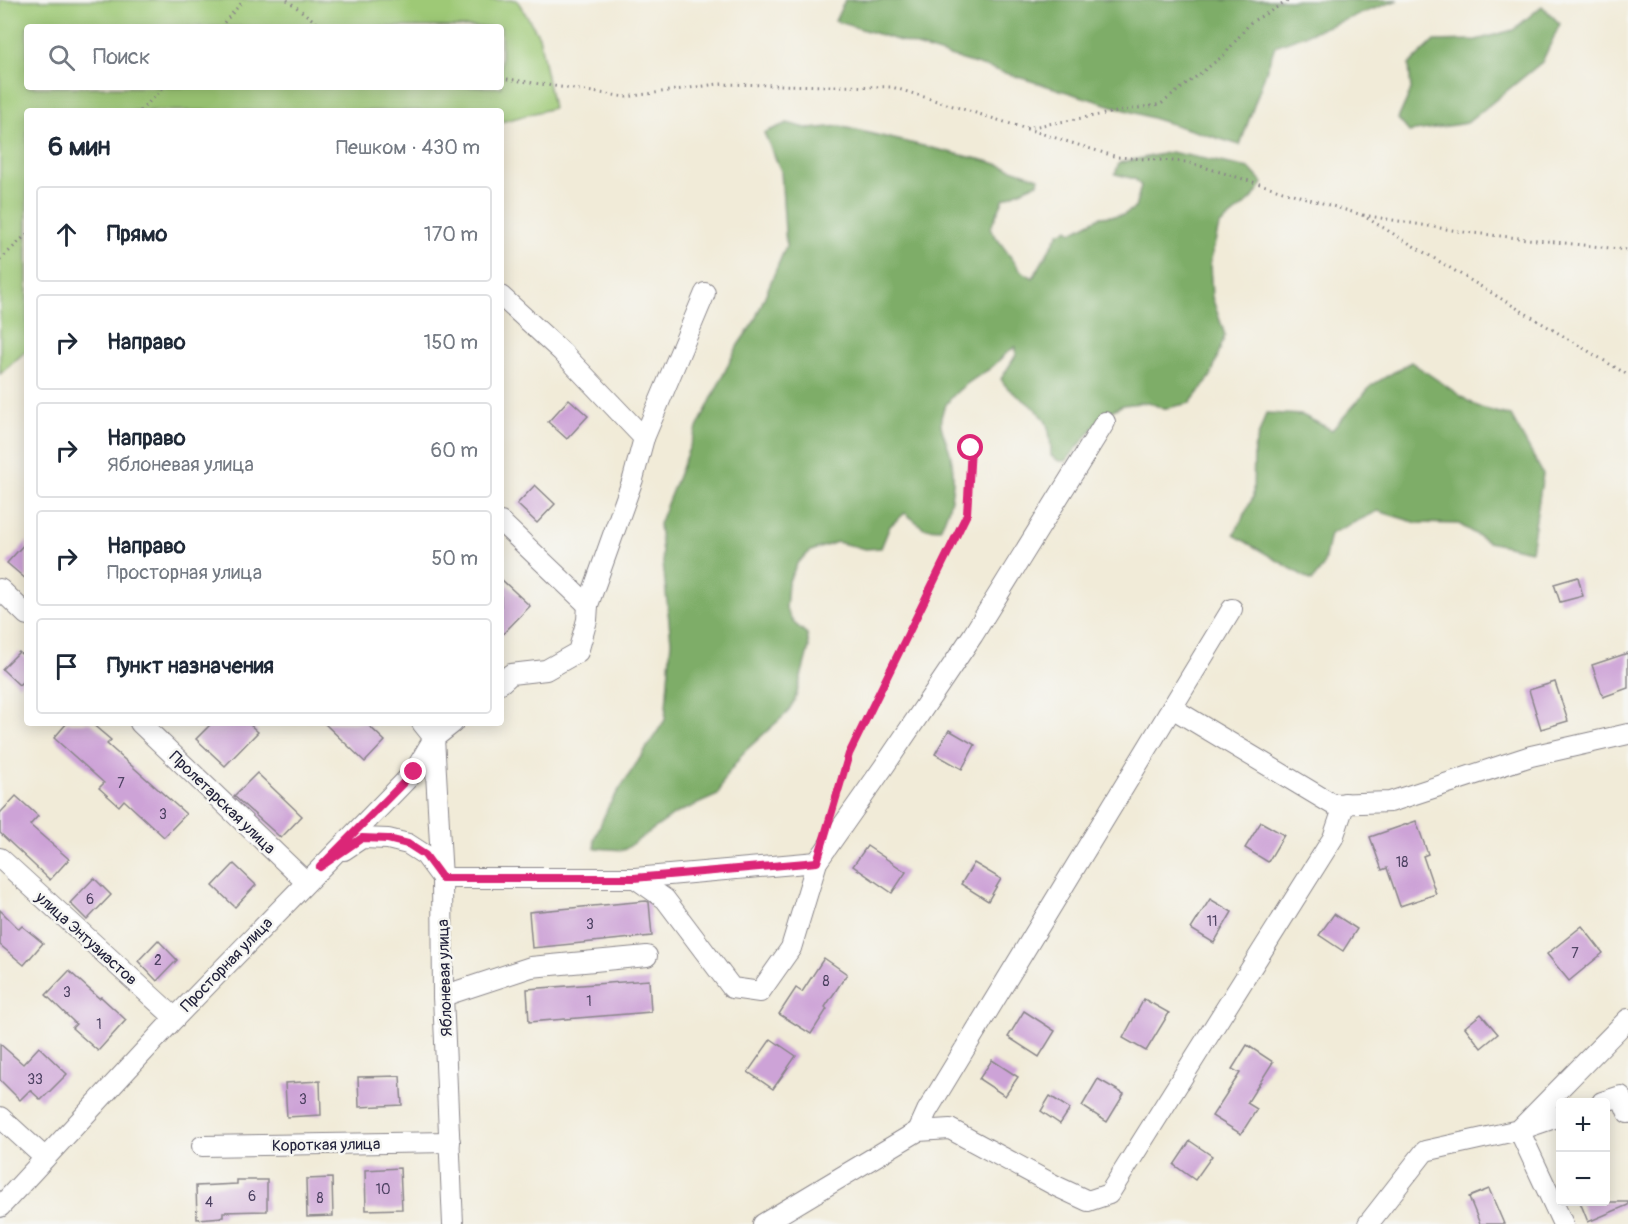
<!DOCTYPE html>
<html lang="ru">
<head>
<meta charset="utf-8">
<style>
  :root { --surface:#fff; --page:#f2f2f3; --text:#1f2937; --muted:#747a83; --line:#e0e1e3 }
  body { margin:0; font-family:Pangolin,sans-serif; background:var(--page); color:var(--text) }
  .controls { position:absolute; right:18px; bottom:18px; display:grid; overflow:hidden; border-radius:6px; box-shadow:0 3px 15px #0003 }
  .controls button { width:54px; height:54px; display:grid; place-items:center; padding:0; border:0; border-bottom:2px solid var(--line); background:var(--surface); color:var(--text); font:30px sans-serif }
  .stop { position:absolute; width:18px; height:18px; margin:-14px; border:4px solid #db2777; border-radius:50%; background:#fff }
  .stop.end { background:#db2777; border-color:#fff; box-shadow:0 2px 6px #0008 }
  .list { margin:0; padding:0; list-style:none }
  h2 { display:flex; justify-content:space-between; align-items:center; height:78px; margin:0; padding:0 24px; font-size:26px }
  h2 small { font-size:20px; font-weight:400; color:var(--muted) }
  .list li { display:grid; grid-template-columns:39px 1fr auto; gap:18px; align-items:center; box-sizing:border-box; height:96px; margin:0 12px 12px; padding:0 12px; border:2px solid var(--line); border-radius:6px }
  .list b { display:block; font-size:22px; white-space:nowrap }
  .list p { margin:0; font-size:20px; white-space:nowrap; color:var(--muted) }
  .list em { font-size:20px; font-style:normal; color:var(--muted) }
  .icon { flex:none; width:33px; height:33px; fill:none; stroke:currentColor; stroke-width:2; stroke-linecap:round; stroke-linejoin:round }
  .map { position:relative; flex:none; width:1628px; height:1224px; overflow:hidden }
  .search { position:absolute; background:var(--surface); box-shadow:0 3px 15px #0003; left:24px; top:24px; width:480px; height:66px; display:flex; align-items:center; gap:15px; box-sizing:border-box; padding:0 21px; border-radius:6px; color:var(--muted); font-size:22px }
  .panel { position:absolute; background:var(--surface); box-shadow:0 3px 15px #0003; left:24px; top:108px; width:480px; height:618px; border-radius:6px }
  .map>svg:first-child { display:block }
  .green { fill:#9ec976; stroke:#607658; stroke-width:1.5; fill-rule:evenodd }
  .forest { fill:#7ead67; stroke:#506851; stroke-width:1.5 }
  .building { fill:#cda3d7 }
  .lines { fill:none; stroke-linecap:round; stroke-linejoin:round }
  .minor-casing { stroke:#8a868a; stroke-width:22 }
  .path { stroke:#8a868a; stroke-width:3; stroke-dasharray:1.5 4.5; stroke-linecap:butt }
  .minor { stroke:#fff; stroke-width:20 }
  .route { stroke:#db2777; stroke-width:8 }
  .labels { text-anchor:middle; stroke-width:5; stroke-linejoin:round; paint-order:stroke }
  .number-label { font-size:14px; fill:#4d4262 }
  .street-label { font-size:16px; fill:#22223b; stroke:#f6f6f2 }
</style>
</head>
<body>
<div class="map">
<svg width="1628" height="1224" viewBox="0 0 1628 1224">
  <rect width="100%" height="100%" fill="#f6f6f2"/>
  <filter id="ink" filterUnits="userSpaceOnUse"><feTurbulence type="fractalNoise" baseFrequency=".0167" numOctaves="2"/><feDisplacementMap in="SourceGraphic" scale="12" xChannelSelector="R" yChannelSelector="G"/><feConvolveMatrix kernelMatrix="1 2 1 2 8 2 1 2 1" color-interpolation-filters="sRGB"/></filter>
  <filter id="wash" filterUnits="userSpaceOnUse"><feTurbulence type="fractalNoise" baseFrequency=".008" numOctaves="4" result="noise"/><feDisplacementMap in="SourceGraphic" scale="24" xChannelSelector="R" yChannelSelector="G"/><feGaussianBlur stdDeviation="1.35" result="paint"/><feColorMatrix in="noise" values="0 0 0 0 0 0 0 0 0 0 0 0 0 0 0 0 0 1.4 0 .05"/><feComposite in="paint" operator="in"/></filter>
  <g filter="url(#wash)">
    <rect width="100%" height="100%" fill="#f1ebd8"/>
    <path class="green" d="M0,0H517L539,36L553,108L501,122V111H27V350L0,374ZM27,27H501V87H27Z"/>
    <g class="forest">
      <polygon points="845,0 1398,0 1275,46 1240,145 835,21"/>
      <polygon points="1542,6 1560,24 1542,62 1467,123 1409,132 1398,119 1411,90 1409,65 1434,41 1476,40 1513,30"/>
      <path d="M787,123L810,129L839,126L991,162L1039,178L1038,183L1004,198L990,229L1021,271L1033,278L1059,233L1068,229L1072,232L1100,217L1123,215L1135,208L1141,186L1135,179L1115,174L1119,163L1171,152L1249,168L1263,183L1252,199L1219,226L1210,263L1212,297L1225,335L1211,376L1190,403L1163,409L1149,402L1123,405L1105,414L1066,461H1059L1051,456C1051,422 1046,415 1018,396C1011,391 1005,387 1001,379L1016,355V347C1005,351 999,363 988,370C972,380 944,396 941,418C939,427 946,440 949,449C957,476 953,505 940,529L924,528L905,513L890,526L881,548L865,549L837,542L811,551L798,562L788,583L786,609L794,623L807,634L809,647L795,700L787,713L744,752L724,779L718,795L675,814L624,850L595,848L594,839L609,805L665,720L671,641L659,524L697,428L738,345L754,322L786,246L781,171L764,133Z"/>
      <polygon points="1411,362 1477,407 1511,416 1543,474 1531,551 1488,542 1459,524 1417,523 1378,511 1330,534 1323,567 1312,581 1234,535 1253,497 1254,449 1266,413 1302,415 1332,430 1372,385"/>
    </g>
    <g id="blocks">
      <g class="building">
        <polygon points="569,399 588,416 567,439 548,422"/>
        <polygon points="535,485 555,504 537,523 517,504"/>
        <polygon points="27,541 27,580 7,563"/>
        <polygon points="1578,577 1583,596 1560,602 1554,584"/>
        <polygon points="501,579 530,606 501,636"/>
        <polygon points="19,652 27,659 27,677 19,685 2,669"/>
        <polygon points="1628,653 1628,688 1603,697 1592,665"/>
        <polygon points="1555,682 1568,721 1541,729 1529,690"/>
        <polygon points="67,723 91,723 111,740 107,744 186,814 164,837 124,800 119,806 99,788 104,783 54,738"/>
        <polygon points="212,723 248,723 258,732 225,766 196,739"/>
        <polygon points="324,723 366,723 385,741 365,762"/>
        <polygon points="949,730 975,745 962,769 935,754"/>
        <polygon points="257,773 302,816 281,838 234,796"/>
        <polygon points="16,796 38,816 30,825 69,859 50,880 0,833 0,813"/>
        <polygon points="1416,821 1428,854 1423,856 1436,894 1400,906 1387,868 1382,870 1370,837"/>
        <polygon points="1261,822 1284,835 1268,862 1245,848"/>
        <polygon points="867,846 906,872 892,893 853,866"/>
        <polygon points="974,863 1001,879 988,901 961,884"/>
        <polygon points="234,864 256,885 235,907 213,886"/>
        <polygon points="94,878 111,895 87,920 70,903"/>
        <polygon points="1210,899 1232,912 1214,943 1191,929"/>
        <polygon points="646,901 649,902 652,936 532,948 529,912"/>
        <polygon points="0,910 19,929 22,926 43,943 24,965 0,945"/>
        <polygon points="1334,914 1357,929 1343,951 1319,935"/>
        <polygon points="1582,926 1603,953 1569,981 1547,954"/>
        <polygon points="158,940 177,960 157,981 138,961"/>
        <polygon points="824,958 847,974 825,1007 827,1009 811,1034 779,1014 796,988 802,992"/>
        <polygon points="69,971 99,998 101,997 126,1020 98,1051 72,1028 76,1024 46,995"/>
        <polygon points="649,980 651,1012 529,1022 527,989"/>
        <polygon points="1144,999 1169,1013 1146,1051 1123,1038"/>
        <polygon points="1024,1011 1055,1031 1039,1057 1008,1037"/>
        <polygon points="1481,1014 1498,1034 1481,1048 1465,1027"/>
        <polygon points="771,1039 796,1056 773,1089 748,1072"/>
        <polygon points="0,1044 23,1064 39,1047 67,1074 41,1100 30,1090 20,1100 0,1080"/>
        <polygon points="1247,1045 1273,1062 1247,1103 1257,1109 1241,1134 1212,1116 1240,1073 1232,1069"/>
        <polygon points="992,1060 1018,1077 1005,1096 979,1079"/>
        <polygon points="400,1076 402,1105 359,1107 358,1077"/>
        <polygon points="1098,1079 1124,1094 1107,1122 1082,1106"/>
        <polygon points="320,1081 321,1115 287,1117 285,1083"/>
        <polygon points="1050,1096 1070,1109 1060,1124 1041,1111"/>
        <polygon points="1190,1141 1212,1156 1195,1180 1174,1165"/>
        <polygon points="400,1168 402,1209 366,1210 365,1170"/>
        <polygon points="332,1178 333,1216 307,1217 306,1179"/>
        <polygon points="237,1180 267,1180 267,1211 223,1212 223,1217 197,1219 196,1186 237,1184"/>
        <polygon points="1489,1189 1504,1224 1480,1224 1469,1197"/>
        <polygon points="1580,1202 1628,1202 1628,1205 1588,1222"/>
      </g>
    </g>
  </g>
  <g filter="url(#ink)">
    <use href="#blocks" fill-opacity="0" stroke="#8a868a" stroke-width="1.5"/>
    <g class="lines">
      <g class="minor-casing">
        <g id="minor">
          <polyline points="501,296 562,352 644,438 633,479 588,605 587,620 578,652 546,670 511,674 501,683"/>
          <polyline points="644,438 705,293"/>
          <polyline points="501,522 588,605"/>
          <polyline points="0,589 27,615"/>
          <polyline points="1172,708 1332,804 1390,802 1531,756 1628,734"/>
          <polyline points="140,723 306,882"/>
          <polyline points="422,723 434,738 442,878 635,878 665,899 732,988 760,992 791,948 817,862 883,768 973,635 1105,422"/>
          <polyline points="344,850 362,838 388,839 408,844 425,855 442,878 443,996 453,1224"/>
          <polyline points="0,858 175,1018"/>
          <polyline points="635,878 817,862"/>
          <polyline points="443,996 531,967 647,956"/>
          <polyline points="1602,1102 1621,1096 1628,1113"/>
          <polyline points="0,1117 45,1158"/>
          <polyline points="1521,1128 1628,1019"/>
          <polyline points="1519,1130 1563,1224"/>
          <polyline points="918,1131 927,1111 1232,609"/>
          <polyline points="202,1146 450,1142"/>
          <polyline points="0,1207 175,1018 414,772 434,738 453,723"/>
          <polyline points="763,1224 918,1131 950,1129 1058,1187 1088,1201 1109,1194 1333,838 1345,803"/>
          <polyline points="1368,1224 1425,1151 1519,1130 1560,1116"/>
        </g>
      </g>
      <g class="path">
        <polyline points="287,0 317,23 330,27"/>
        <polyline points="220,27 244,0"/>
        <polyline points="501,78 626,97 718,84 892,87 1117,157 1187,162 1362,215 1628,375"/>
        <polyline points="140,111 165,87"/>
        <polyline points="1026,128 1161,104 1224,55 1251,22 1290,0"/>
        <polyline points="1363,215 1464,232 1628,250"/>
        <polyline points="0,260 27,234"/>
        <polyline points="834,803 849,754 967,515 971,448"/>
      </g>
      <use href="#minor" class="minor"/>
    </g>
  </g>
  <g class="lines" filter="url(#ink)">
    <polyline class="route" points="414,772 320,867 362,838 388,839 408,844 425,855 442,878 634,878 817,862 849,754 967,514 971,448"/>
  </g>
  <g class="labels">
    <g class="number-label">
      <text x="121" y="788">7</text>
      <text x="163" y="819">3</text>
      <text x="1402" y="867">18</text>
      <text x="90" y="904">6</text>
      <text x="1212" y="926">11</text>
      <text x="590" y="929">3</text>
      <text x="1575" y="958">7</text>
      <text x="158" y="965">2</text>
      <text x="826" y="986">8</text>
      <text x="67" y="997">3</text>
      <text x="589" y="1006">1</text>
      <text x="99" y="1029">1</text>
      <text x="35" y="1084">33</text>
      <text x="303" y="1104">3</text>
      <text x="383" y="1194">10</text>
      <text x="252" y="1201">6</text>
      <text x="320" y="1203">8</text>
      <text x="209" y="1207">4</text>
    </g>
    <g class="street-label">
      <text transform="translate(223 802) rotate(44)" y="6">Пролетарская улица</text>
      <text transform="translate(87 938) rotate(42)" y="6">улица Энтузиастов</text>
      <text transform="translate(226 964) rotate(-46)" y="6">Просторная улица</text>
      <text transform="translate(444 978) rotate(-92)" y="6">Яблоневая улица</text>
      <text transform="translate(326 1144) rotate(-1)" y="6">Короткая улица</text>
    </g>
  </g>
</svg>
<div class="controls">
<button>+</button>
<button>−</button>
</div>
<div class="stop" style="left:971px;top:448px"></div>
<div class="stop end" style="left:414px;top:772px"></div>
<div class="search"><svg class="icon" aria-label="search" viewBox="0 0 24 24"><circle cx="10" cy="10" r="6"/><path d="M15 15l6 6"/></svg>Поиск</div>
<section class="panel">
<h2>6 мин<small>Пешком · 430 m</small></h2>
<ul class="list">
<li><svg class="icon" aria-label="ahead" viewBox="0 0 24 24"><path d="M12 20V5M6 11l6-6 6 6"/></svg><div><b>Прямо</b></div><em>170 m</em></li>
<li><svg class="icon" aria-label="right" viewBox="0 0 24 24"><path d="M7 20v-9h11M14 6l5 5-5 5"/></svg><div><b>Направо</b></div><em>150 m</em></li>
<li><svg class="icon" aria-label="right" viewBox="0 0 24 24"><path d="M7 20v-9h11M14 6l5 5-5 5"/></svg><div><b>Направо</b><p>Яблоневая улица</p></div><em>60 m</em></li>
<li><svg class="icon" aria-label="right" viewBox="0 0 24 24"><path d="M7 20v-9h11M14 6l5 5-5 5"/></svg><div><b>Направо</b><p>Просторная улица</p></div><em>50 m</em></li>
<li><svg class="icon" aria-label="arrive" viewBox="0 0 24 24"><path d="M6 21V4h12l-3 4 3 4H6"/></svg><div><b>Пункт назначения</b></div></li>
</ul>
</section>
</div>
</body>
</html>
